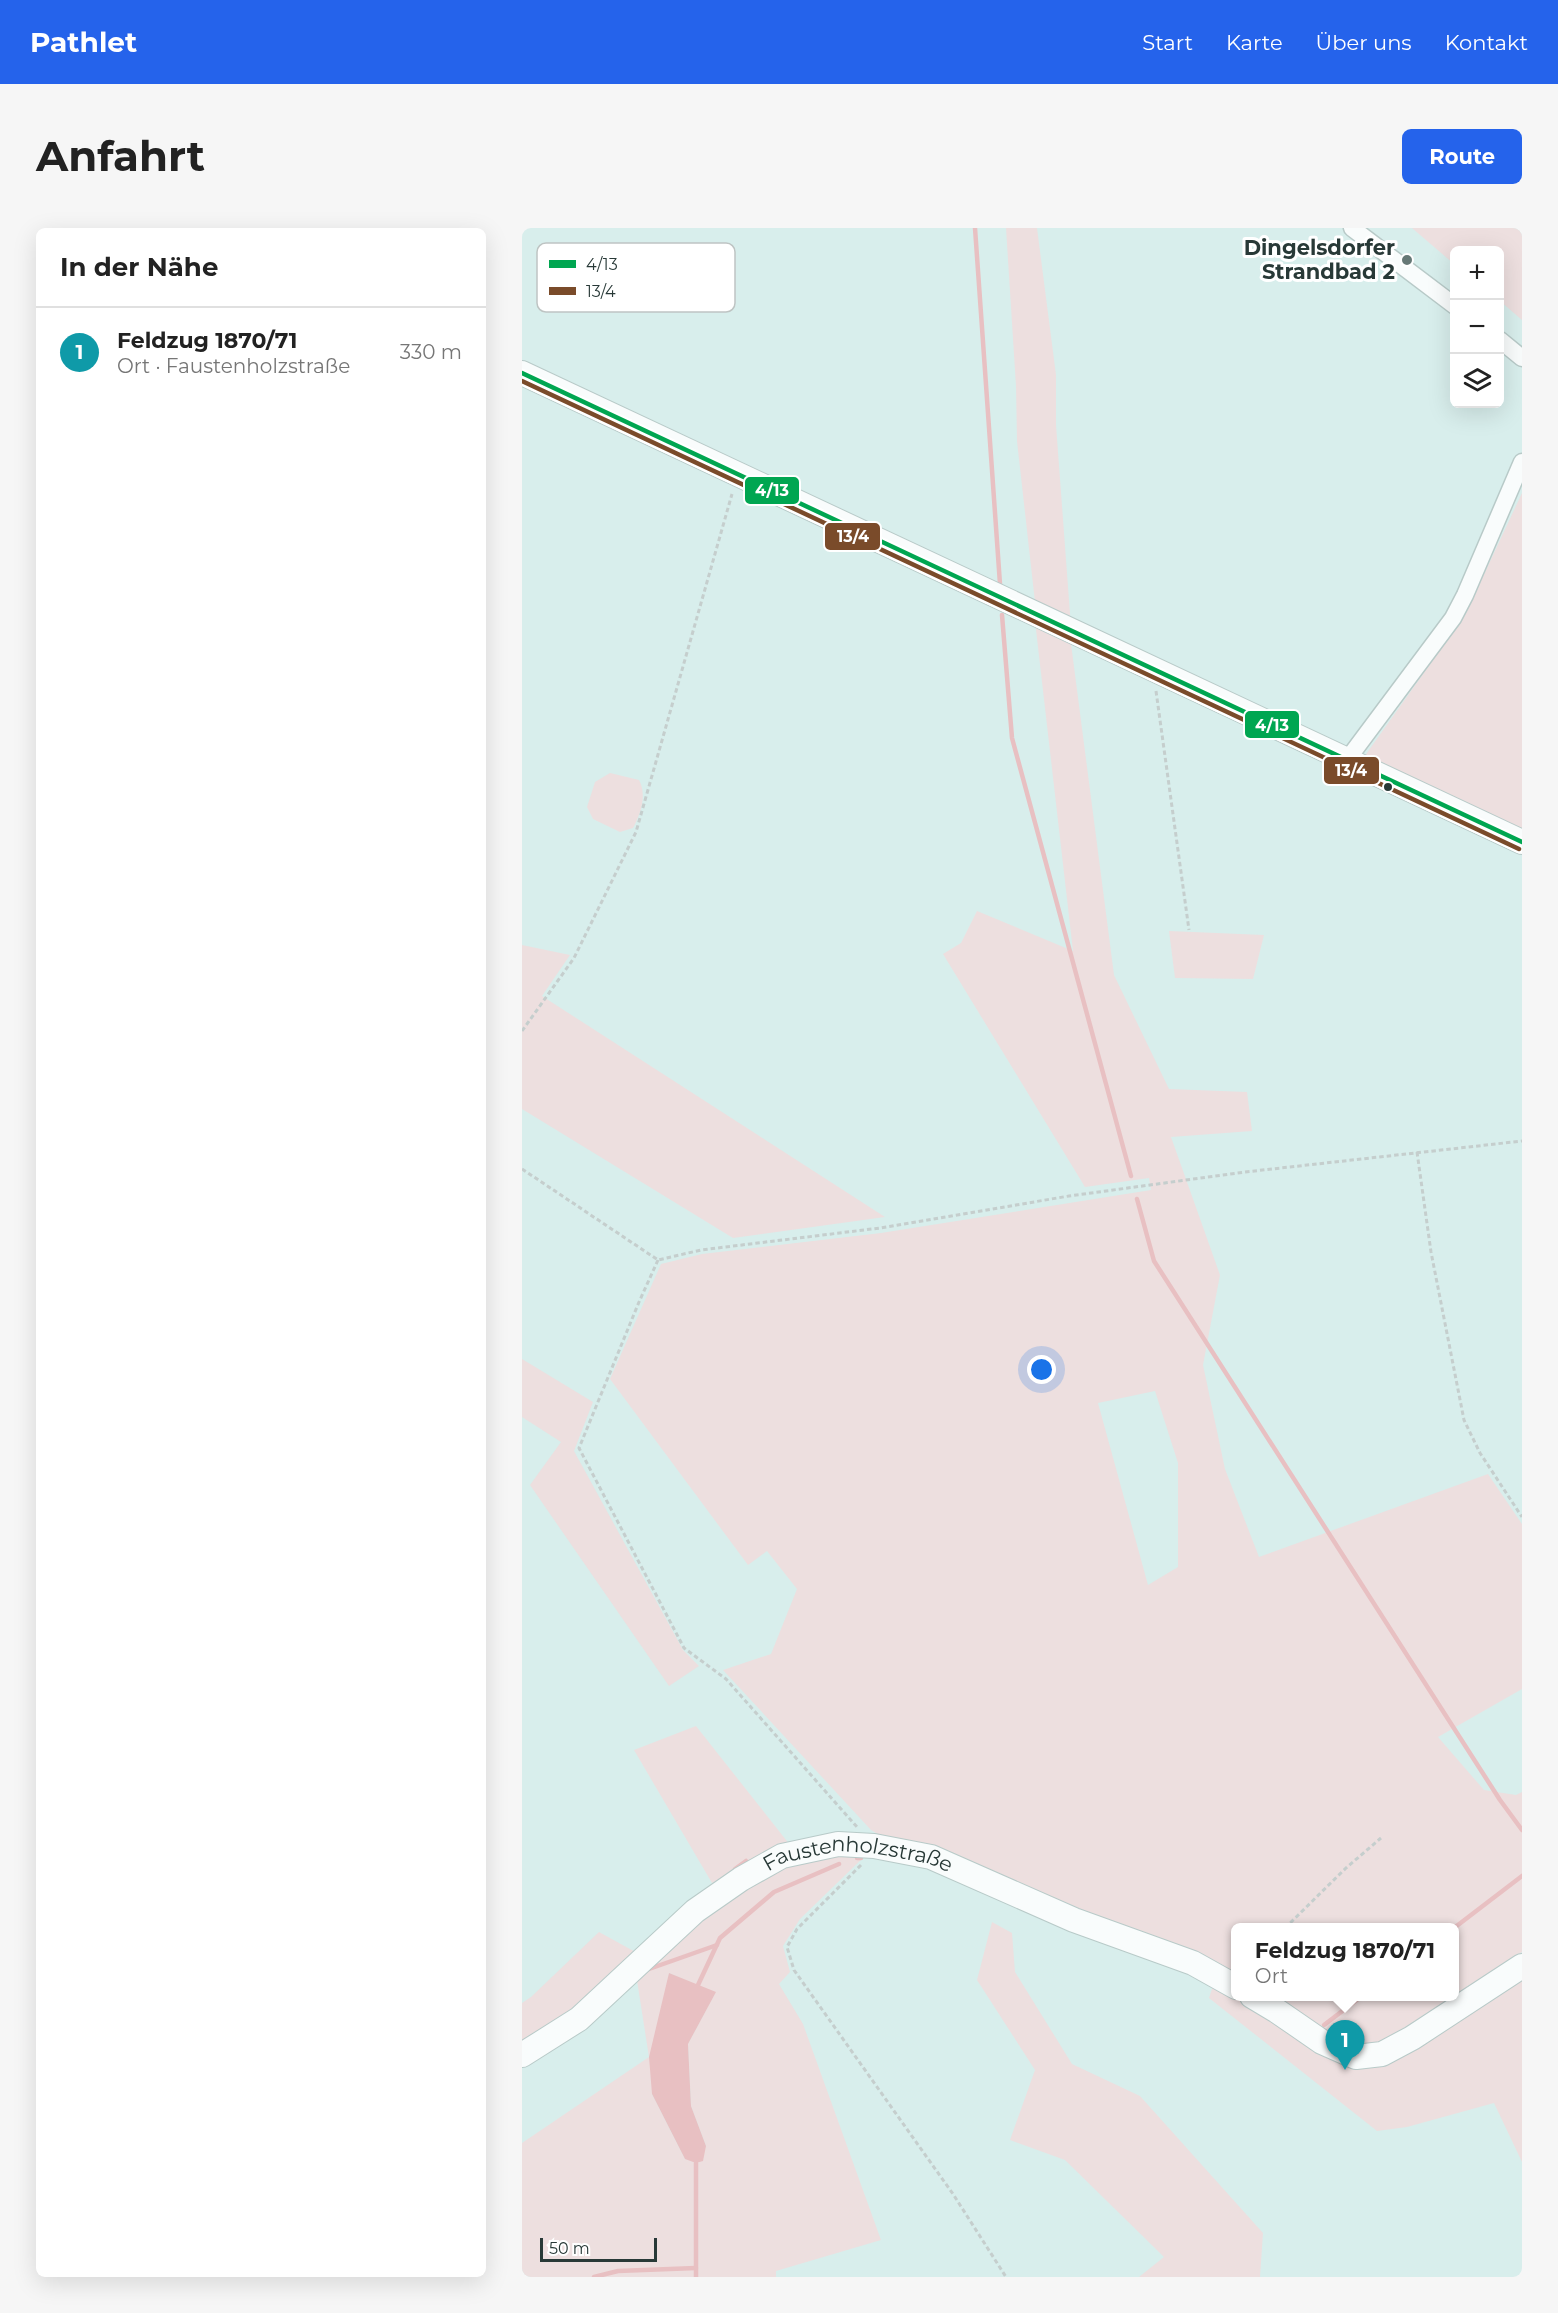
<!DOCTYPE html>
<html lang="de">
<head>
<meta charset="utf-8">
<style>
  :root { --surface:#fff; --page:#f6f6f6; --text:#222; --muted:#767676; --line:#e0e0e0; --accent:#2563eb }
  body { margin:0; font-family:Montserrat,sans-serif; background:var(--page); color:var(--text) }
  .controls { position:absolute; right:18px; top:18px; display:grid; overflow:hidden; border-radius:9px; box-shadow:0 6px 24px #0002 }
  .controls button { width:54px; height:54px; display:grid; place-items:center; padding:0; border:0; border-bottom:2px solid var(--line); background:var(--surface); color:var(--text); font:30px sans-serif }
  .scale { position:absolute; left:18px; bottom:15px; width:117px; box-sizing:border-box; padding-left:6px; border:3px solid #283937; border-top:0; font-size:16px; line-height:21px; white-space:nowrap; color:#283937; -webkit-text-stroke:4px #fff; paint-order:stroke }
  .you { position:absolute; left:520px; top:1142px; width:21px; height:21px; margin:-15px; border:4px solid #fff; border-radius:50%; background:#1a73e8; box-shadow:0 0 0 9px #1a73e833 }
  .badge { display:grid; place-items:center; width:39px; height:39px; border-radius:50%; background:var(--accent); color:#fff; font-size:20px; font-weight:700 }
  .pin { position:absolute; translate:-50% -50px; filter:drop-shadow(0 2px 3px #0008) }
  .pin::after { content:''; position:absolute; top:32px; width:21px; height:18px; background:inherit; clip-path:polygon(0 0,100% 0,50% 100%) }
  .popup { position:absolute; left:709px; top:1695px; width:228px; height:78px; box-sizing:border-box; display:grid; place-content:center; border-radius:9px; background:var(--surface); filter:drop-shadow(0 2px 4px #0005); font-size:20px; white-space:nowrap; color:var(--muted) }
  .popup b { font-size:22px; color:var(--text) }
  .popup::after { content:''; position:absolute; left:50%; top:100%; margin-left:-12px; border:12px solid transparent; border-top-color:var(--surface) }
  .list { margin:0; padding:0; list-style:none }
  h2 { display:flex; justify-content:space-between; align-items:center; height:78px; margin:0; padding:0 24px; font-size:26px }
  h2 small { font-size:20px; font-weight:400; color:var(--muted) }
  .list li { display:grid; grid-template-columns:39px 1fr auto; gap:18px; align-items:center; box-sizing:border-box; height:90px; padding:0 24px; border-top:2px solid var(--line) }
  .list b { display:block; font-size:22px; white-space:nowrap }
  .list p { margin:0; font-size:20px; white-space:nowrap; color:var(--muted) }
  .list em { font-size:20px; font-style:normal; color:var(--muted) }
  .icon { flex:none; width:33px; height:33px; fill:none; stroke:currentColor; stroke-width:2; stroke-linecap:round; stroke-linejoin:round }
  .map { position:relative; flex:none; width:1000px; height:2049px; overflow:hidden; border-radius:9px }
  header { display:flex; align-items:center; gap:36px; box-sizing:border-box; height:84px; padding:0 30px; background:var(--accent); color:#fff }
  header strong { font-size:28px }
  nav { display:flex; gap:33px; margin-inline-start:auto; font-size:21px }
  .intro { display:flex; align-items:center; justify-content:space-between; box-sizing:border-box; height:144px; padding:0 36px }
  h1 { margin:0; font-size:42px }
  .button { padding:15px 27px; border-radius:9px; background:var(--accent); color:#fff; font-size:21px; font-weight:700 }
  main { display:flex; gap:36px; padding:0 36px }
  aside { flex:1; background:var(--surface); border-radius:9px; box-shadow:0 6px 24px #0002 }
  .map>svg:first-child { display:block }
  .green { fill:#eddfdf; fill-rule:evenodd }
  .water { fill:#e8c0c2 }
  .lines { fill:none; stroke-linecap:round; stroke-linejoin:round }
  .stream { stroke:#e8c0c2; stroke-width:4.5 }
  .street-casing { stroke:#b8cac8; stroke-width:19 }
  .secondary-casing { stroke:#b8cac8; stroke-width:26 }
  .path { stroke:#c5cecd; stroke-width:3; stroke-dasharray:4.5 3; stroke-linecap:butt }
  .street { stroke:#f9fcfc; stroke-width:16 }
  .secondary { stroke:#f9fcfc; stroke-width:24 }
  .bus-1-casing { stroke:#fff; stroke-width:9 }
  .bus-2-casing { stroke:#fff; stroke-width:9 }
  .bus-1 { stroke:#00a651; stroke-width:4.5 }
  .bus-2 { stroke:#7a4b2a; stroke-width:4.5 }
  .poi-dot { fill:#667876; stroke:#fff; stroke-width:2 }
  .bus-dot { fill:#283937; stroke:#fff; stroke-width:2 }
  .labels { text-anchor:middle; stroke-width:6; stroke-linejoin:round; paint-order:stroke }
  .poi-label { font-size:21px; font-weight:bold; fill:#283937; stroke:#fff; text-anchor:end }
  .street-label { font-size:21px; fill:#283937; stroke:#fff }
  .key { fill:#fff; stroke:#bec4c3; stroke-width:1.5 }
  .key-label { font-size:16px; fill:#283937 }
  .line-badge { stroke:#fff; stroke-width:2 }
  .badge-label { font-size:16px; text-anchor:middle; font-weight:bold; fill:#fff }
</style>
</head>
<body>
<header>
<strong>Pathlet</strong>
<nav><a>Start</a><a>Karte</a><a>Über uns</a><a>Kontakt</a></nav>
</header>
<div class="intro"><h1>Anfahrt</h1><a class="button">Route</a></div>
<main>
<aside>
<h2>In der Nähe<small></small></h2>
<ul class="list">
<li><span class="badge" style="background:#0f9aa8">1</span><div><b>Feldzug 1870/71</b><p>Ort · Faustenholzstraße</p></div><em>330 m</em></li>
</ul>
</aside>
<div class="map">
<svg width="1000" height="2049" viewBox="0 0 1000 2049">
  <rect width="100%" height="100%" fill="#d8eeec"/>
  <g class="green">
    <polygon points="484,0 515,0 534,147 534,197 549,399 514,383 495,213 494,158"/>
    <polygon points="890,0 1000,0 1000,92 978,73 978,22 933,22 932,36"/>
    <polygon points="1000,265 1000,603 842,529 943,387"/>
    <path d="M513,393L548,408L592,747L647,861L725,864L730,903L649,909L698,1047L681,1137L703,1241L737,1329L966,1246L1000,1296V1461L916,1509L962,1562L994,1567L1000,1564V1724L856,1817L832,1818L802,1805L747,1769L932,1768V1700H714L713,1751L364,1611L349,1602L201,1442L249,1426L275,1361L245,1323L226,1337L88,1151L139,1036L180,1026L359,1005L629,962L627,950L563,959L421,726L439,715L455,683L551,723ZM633,1163L656,1235V1339L626,1357L576,1175Z"/>
    <path d="M88,545L117,552C125,567 119,585 111,600L98,604L71,591L65,579L73,554Z"/>
    <polygon points="647,703 742,707 731,751 653,750"/>
    <polygon points="0,717 48,727 20,768 363,989 211,1010 0,881"/>
    <polygon points="0,1131 71,1174 52,1223 161,1422 177,1438 147,1458 8,1257 39,1214 0,1189"/>
    <polygon points="174,1498 268,1617 190,1655 112,1522"/>
    <path d="M311,1623L343,1628L278,1691L261,1718L268,1744L257,1756L281,1796L359,2012L254,2043V2049H0V1915L127,1829L114,1746L186,1678L263,1635ZM147,1745L193,1765L166,1816L169,1878L184,1918L163,1931L130,1866Z"/>
    <polygon points="470,1694 490,1705 493,1744 550,1836 618,1868 741,2005 738,2049 617,2049 642,2029 543,1932 488,1912 513,1842 455,1752"/>
    <polygon points="77,1704 117,1726 53,1786 0,1819 0,1775 9,1769"/>
    <polygon points="1000,1746 1000,1934 972,1875 885,1899 855,1903 687,1770 692,1755 832,1836"/>
  </g>
  <polygon class="water" points="147,1745 194,1764 166,1816 169,1878 184,1918 181,1933 174,1935 163,1931 130,1866 127,1829"/>
  <g class="lines">
    <g class="stream">
      <polyline points="453,0 478,356"/>
      <polyline points="480,387 490,510 609,948"/>
      <polyline points="615,971 632,1033 978,1572 1000,1602"/>
      <polyline points="335,1630 339,1630"/>
      <polyline points="213,1641 224,1633"/>
      <polyline points="932,1700 1000,1648"/>
      <polyline points="127,1741 195,1717"/>
      <polyline points="176,1757 198,1710 252,1664 317,1636"/>
      <polyline points="802,1797 840,1768"/>
      <polyline points="174,1935 174,2049"/>
      <polyline points="72,2049 96,2043 174,2040"/>
    </g>
    <g class="street-casing">
      <g id="street">
        <polyline points="830,0 933,78"/>
        <polyline points="978,112 1000,130"/>
        <polyline points="825,532 931,390 943,367 1000,234"/>
      </g>
    </g>
    <g class="secondary-casing">
      <g id="secondary">
        <polyline points="0,145 1000,614"/>
        <polyline points="730,1768 755,1783 800,1814 834,1829 860,1826 890,1810 1000,1738"/>
        <path id="s1" d="M0,1827L57,1791L173,1683L219,1651L260,1628L316,1616L352,1618L409,1629L552,1692L671,1735L714,1759"/>
      </g>
    </g>
    <g class="path">
      <polyline points="634,463 667,702"/>
      <polyline points="0,803 52,730 114,604 210,266"/>
      <polyline points="895,924 909,1024 942,1192 958,1225 1000,1289"/>
      <polyline points="0,941 136,1032 179,1022 358,1000 547,968 723,944 1000,913"/>
      <polyline points="136,1032 117,1074 57,1220 162,1420 204,1451 335,1599"/>
      <polyline points="339,1637 275,1701 265,1719 272,1742 431,1966 484,2049"/>
      <polyline points="763,1700 824,1640 859,1610"/>
    </g>
    <use href="#street" class="street"/>
    <use href="#secondary" class="secondary"/>
    <g class="bus-1-casing">
      <polyline id="bus-1" points="0,145 1000,614"/>
    </g>
    <g class="bus-2-casing">
      <polyline id="bus-2" points="0,153 997,621"/>
    </g>
    <use href="#bus-1" class="bus-1"/>
    <use href="#bus-2" class="bus-2"/>
  </g>
  <circle class="poi-dot" cx="885" cy="32" r="6"/>
  <circle class="bus-dot" cx="866" cy="559" r="5"/>
  <g class="labels">
    <g class="poi-label">
      <text x="873" y="27">Dingelsdorfer<tspan x="873" dy="24">Strandbad 2</tspan></text>
    </g>
    <g class="street-label">
      <text dy="7" stroke="none"><textPath href="#s1" startOffset="406">Faustenholzstraße</textPath></text>
    </g>
  </g>
  <rect x="15" y="15" width="198" height="69" rx="9" class="key"/>
  <rect x="27" y="32" width="27" height="8" fill="#00a651"/>
  <rect x="27" y="59" width="27" height="8" fill="#7a4b2a"/>
  <g class="key-label">
    <text x="64" y="42">4/13</text>
    <text x="64" y="69">13/4</text>
  </g>
  <g class="line-badge">
    <rect x="222" y="248" width="56" height="29" rx="6" fill="#00a651"/>
    <rect x="302" y="294" width="57" height="29" rx="6" fill="#7a4b2a"/>
    <rect x="722" y="482" width="56" height="29" rx="6" fill="#00a651"/>
    <rect x="801" y="528" width="57" height="29" rx="6" fill="#7a4b2a"/>
  </g>
  <g class="badge-label">
    <text x="250" y="268">4/13</text>
    <text x="331" y="314">13/4</text>
    <text x="750" y="503">4/13</text>
    <text x="829" y="548">13/4</text>
  </g>
</svg>
<div class="controls">
<button>+</button>
<button>−</button>
<button><svg class="icon" aria-label="layers" viewBox="0 0 24 24"><path d="M12 4l9 5-9 5-9-5zM3 14l9 5 9-5"/></svg></button>
</div>
<div class="scale">50 m</div>
<div class="you"></div>
<div class="pin badge" style="left:823px;top:1842px;background:#0f9aa8">1</div>
<div class="popup"><b>Feldzug 1870/71</b>Ort</div>
</div>
</main>
</body>
</html>
